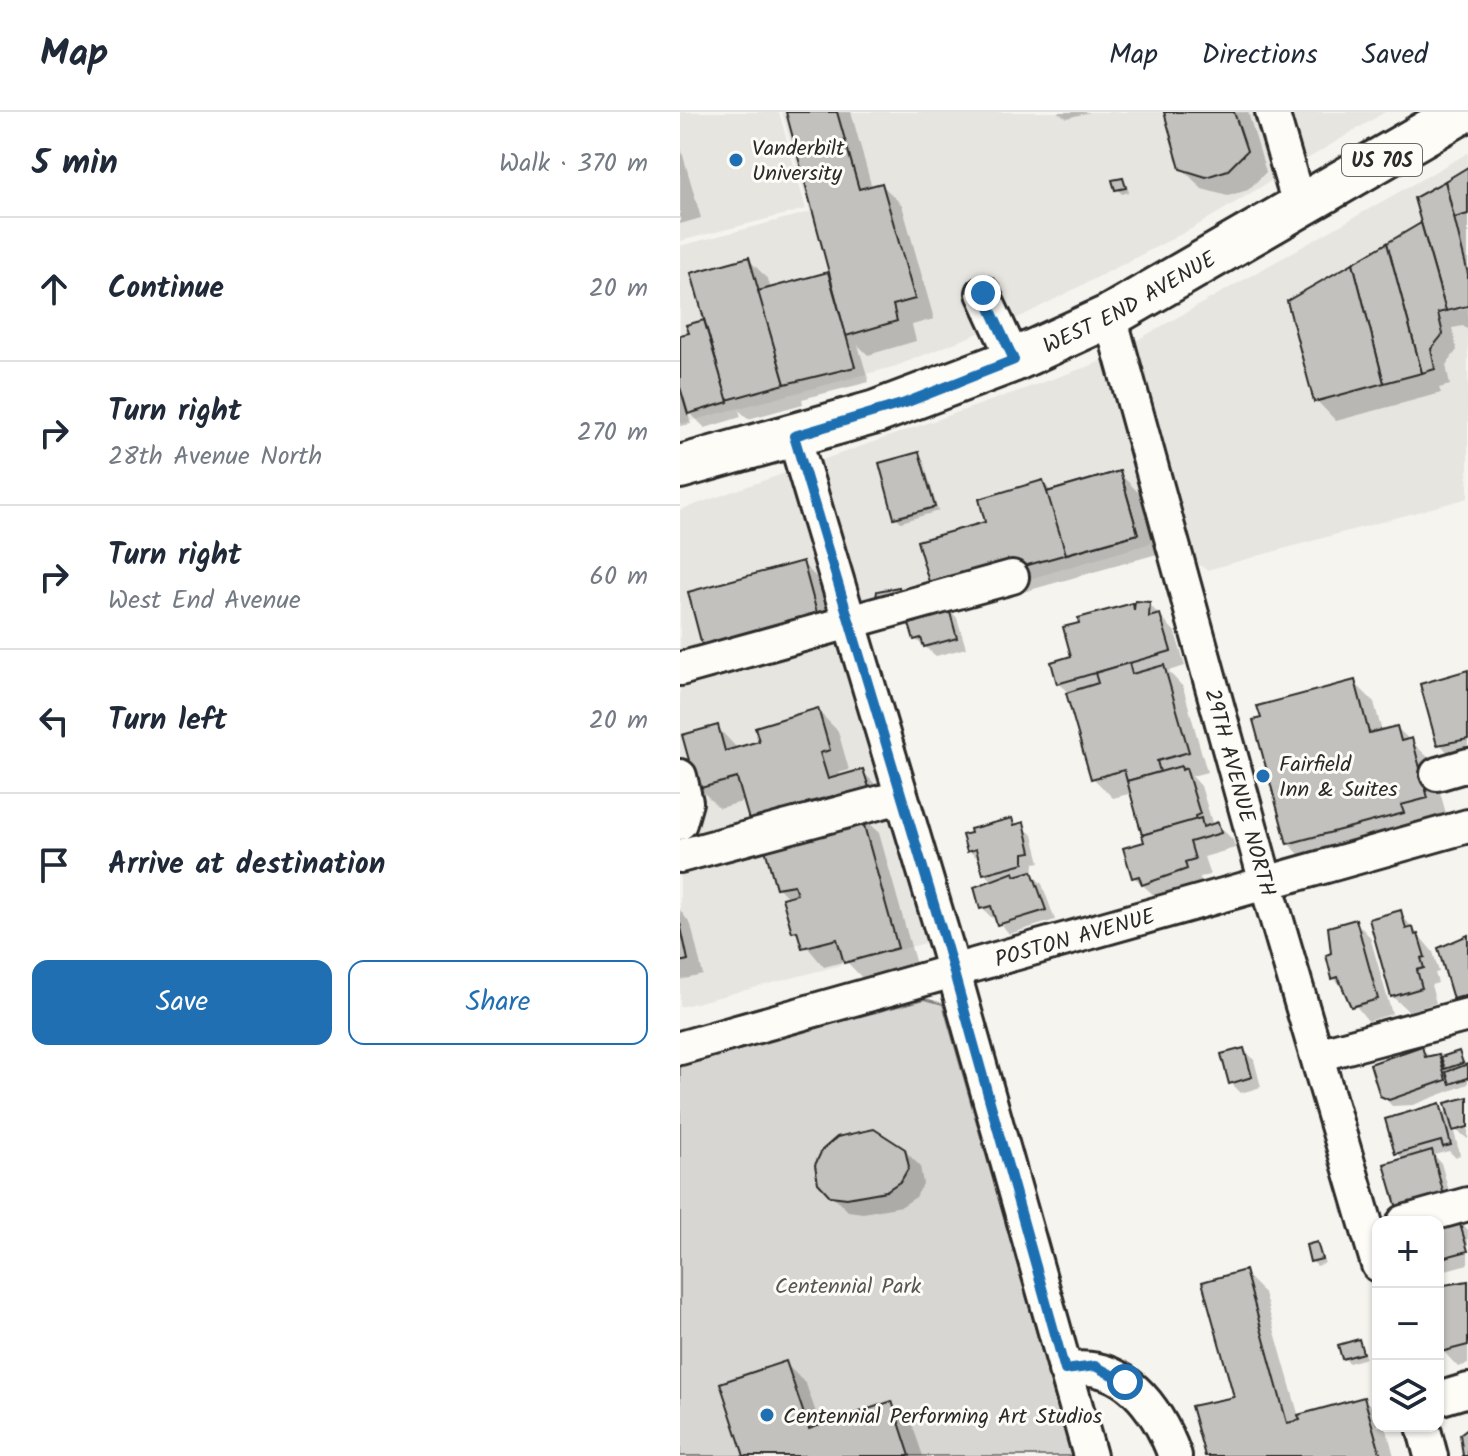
<!DOCTYPE html>
<html lang="en">
<head>
<meta charset="utf-8">
<style>
  :root { --surface:#fff; --page:#f2f2f3; --text:#1f2937; --muted:#747a83; --line:#e0e1e3; --accent:#1f6fb2 }
  body { margin:0; font-family:Kalam,sans-serif; background:var(--page); color:var(--text) }
  .controls { position:absolute; right:24px; bottom:24px; display:grid; overflow:hidden; border-radius:16px; box-shadow:0 2px 6px #0004 }
  .controls button { width:72px; height:72px; display:grid; place-items:center; padding:0; border:0; border-bottom:2px solid var(--line); background:var(--surface); color:var(--text); font:40px sans-serif }
  .stop { position:absolute; width:24px; height:24px; margin:-18px; border:6px solid #1f6fb2; border-radius:50%; background:#fff }
  .stop.end { background:#1f6fb2; border-color:#fff; box-shadow:0 2px 8px #0008 }
  .list { margin:0; padding:0; list-style:none }
  h2 { display:flex; justify-content:space-between; align-items:center; height:104px; margin:0; padding:0 32px; font-size:34px }
  h2 small { font-size:26px; font-weight:400; color:var(--muted) }
  .list li { display:grid; grid-template-columns:52px 1fr auto; gap:24px; align-items:center; box-sizing:border-box; height:144px; padding:0 32px; border-top:2px solid var(--line) }
  .list b { display:block; font-size:30px; white-space:nowrap }
  .list p { margin:0; font-size:26px; white-space:nowrap; color:var(--muted) }
  .list em { font-size:26px; font-style:normal; color:var(--muted) }
  .actions { display:flex; gap:16px; padding:24px 32px }
  .actions a { flex:1; padding:18px 0; border:2px solid var(--accent); border-radius:16px; text-align:center; font-size:28px; color:var(--accent) }
  .actions .main { background:var(--accent); color:#fff }
  .icon { flex:none; width:44px; height:44px; fill:none; stroke:currentColor; stroke-width:2; stroke-linecap:round; stroke-linejoin:round }
  .map { position:relative; flex:none; width:788px; height:1344px; overflow:hidden }
  header { display:flex; align-items:center; gap:48px; box-sizing:border-box; height:112px; padding:0 40px; background:var(--surface); border-bottom:2px solid var(--line) }
  header strong { font-size:38px }
  nav { display:flex; gap:44px; margin-inline-start:auto; font-size:28px }
  main { display:flex }
  aside { flex:1; background:var(--surface) }
  .map>svg:first-child { display:block }
  .built { fill:#e6e5e0 }
  .green { fill:#d7d6d2; stroke:#81807e; stroke-width:2 }
  .shadow { fill:#0003 }
  .building { fill:#c2c1be; stroke:#2b2b2b; stroke-width:2 }
  .lines { fill:none; stroke-linecap:round; stroke-linejoin:round }
  .minor-casing { stroke:#2b2b2b; stroke-width:38 }
  .major-casing { stroke:#2b2b2b; stroke-width:48 }
  .minor { stroke:#fdfcf7; stroke-width:32 }
  .major { stroke:#fdfcf7; stroke-width:42 }
  .route { stroke:#1f6fb2; stroke-width:10 }
  .poi-dot { fill:#1f6fb2; stroke:#fdfcf7; stroke-width:3 }
  .labels { text-anchor:middle; stroke-width:6; stroke-linejoin:round; paint-order:stroke }
  .shield { fill:#fdfcf7; stroke:#6a6a68; stroke-width:2 }
  .shield-label { font-size:20px; font-weight:bold; fill:#2b2b2b }
  .poi-label { font-size:22px; fill:#2b2b2b; stroke:#fdfcf7; text-anchor:start }
  .street-label { font-size:22px; fill:#2b2b2b; stroke:#fdfcf7 }
  .park-label { font-size:22px; fill:#565655; stroke:#fdfcf7 }
</style>
</head>
<body>
<header>
<strong>Map</strong>
<nav><a>Map</a><a>Directions</a><a>Saved</a></nav>
</header>
<main>
<aside>
<h2>5 min<small>Walk · 370 m</small></h2>
<ul class="list">
<li><svg class="icon" aria-label="ahead" viewBox="0 0 24 24"><path d="M12 20V5M6 11l6-6 6 6"/></svg><div><b>Continue</b></div><em>20 m</em></li>
<li><svg class="icon" aria-label="right" viewBox="0 0 24 24"><path d="M7 20v-9h11M14 6l5 5-5 5"/></svg><div><b>Turn right</b><p>28th Avenue North</p></div><em>270 m</em></li>
<li><svg class="icon" aria-label="right" viewBox="0 0 24 24"><path d="M7 20v-9h11M14 6l5 5-5 5"/></svg><div><b>Turn right</b><p>West End Avenue</p></div><em>60 m</em></li>
<li><svg class="icon" aria-label="left" viewBox="0 0 24 24"><path d="M17 20v-9H6M10 6l-5 5 5 5"/></svg><div><b>Turn left</b></div><em>20 m</em></li>
<li><svg class="icon" aria-label="arrive" viewBox="0 0 24 24"><path d="M6 21V4h12l-3 4 3 4H6"/></svg><div><b>Arrive at destination</b></div></li>
</ul>
<div class="actions"><a class="main">Save</a><a>Share</a></div>
</aside>
<div class="map">
<svg width="788" height="1344" viewBox="0 0 788 1344">
  <rect width="100%" height="100%" fill="#f5f4ef"/>
  <filter id="ink" filterUnits="userSpaceOnUse"><feTurbulence type="fractalNoise" baseFrequency=".0125" numOctaves="2"/><feDisplacementMap in="SourceGraphic" scale="16" xChannelSelector="R" yChannelSelector="G"/><feConvolveMatrix kernelMatrix="1 2 1 2 8 2 1 2 1" color-interpolation-filters="sRGB"/></filter>
  <g filter="url(#ink)">
    <g class="built">
      <polygon points="0,0 99,0 126,97 0,129"/>
      <polygon points="102,0 705,0 513,116 342,204 216,254 0,312 0,134 130,100"/>
      <polygon points="788,41 788,386 527,458 481,428 159,523 249,830 0,895 0,398 415,252"/>
    </g>
    <polygon class="green" points="245,887 263,892 392,1344 0,1344 0,952"/>
    <g class="shadow">
      <polygon points="108,0 171,0 192,76 202,73 222,93 254,207 232,213 236,229 188,243 178,233 189,270 122,287 123,292 68,307 59,298 61,305 25,316 7,298 11,312 0,314 0,222 11,222 23,210 28,215 68,147 88,167 91,178 150,162 138,121 143,120"/>
      <polygon points="377,0 410,0 387,6"/>
      <polygon points="486,0 568,0 586,60 568,78 548,84 522,77 502,56"/>
      <polygon points="0,33 21,106 0,112"/>
      <polygon points="788,56 788,192 778,194 778,198 788,196 788,218 783,214 772,216 777,238 766,253 770,273 759,276 761,281 656,309 636,288 609,190 744,112"/>
      <polygon points="443,68 447,73 449,80 442,82 437,77"/>
      <polygon points="239,342 243,347 258,399 221,410 216,405"/>
      <polygon points="440,362 460,382 477,442 272,500 277,506 286,536 256,544 235,527 239,512 308,411 363,371 373,381"/>
      <polygon points="122,451 142,471 156,521 44,552 24,532"/>
      <polygon points="469,492 495,520 505,554 488,559 503,575 527,660 512,664 521,674 533,714 537,712 553,728 555,736 524,745 530,763 520,765 521,772 479,788 454,765 467,732 452,681 433,686 413,666 388,580 379,571 393,545 452,493 456,498"/>
      <polygon points="788,560 788,644 774,647 759,631"/>
      <polygon points="674,570 694,590 702,620 717,616 751,648 767,705 628,751 608,731"/>
      <polygon points="138,599 158,619 169,658 159,661 161,666 183,660 203,680 210,705 189,711 199,721 237,856 186,870 166,849 144,855 114,819 109,787 98,775 92,729 71,707 66,689 39,696 19,676 37,615 58,637 81,630"/>
      <polygon points="332,708 353,723 360,750 354,751 353,763 362,772 375,808 329,822 316,805 312,806 302,796 313,770 304,761 301,749 289,739"/>
      <polygon points="0,798 11,813 23,863 0,868"/>
      <polygon points="720,801 753,840 759,860 755,861 758,871 751,873 756,891 728,899 712,884"/>
      <polygon points="675,809 690,825 712,902 688,909 654,866 653,843"/>
      <polygon points="788,826 788,900 775,886"/>
      <polygon points="741,936 751,946 778,941 788,955 788,972 733,993 712,994 702,983 692,953"/>
      <polygon points="564,938 574,948 581,975 561,981 551,971"/>
      <polygon points="788,987 788,1027 773,1016 780,1043 775,1045 769,1039 754,1043 761,1051 774,1097 717,1041 759,994 772,1006"/>
      <polygon points="224,1038 240,1054 243,1072 236,1085 222,1094 183,1101 168,1099 139,1070"/>
      <polygon points="777,1105 788,1118 788,1152 758,1160 758,1110"/>
      <polygon points="637,1132 645,1151 637,1154 632,1149"/>
      <polygon points="564,1161 584,1181 619,1305 684,1287 698,1301 698,1314 706,1314 714,1344 528,1344 556,1287"/>
      <polygon points="788,1171 788,1252 778,1255 763,1239 758,1223 758,1215 764,1213 758,1204 758,1177"/>
      <polygon points="678,1230 686,1246 669,1251 664,1246"/>
      <polygon points="106,1252 126,1272 141,1315 212,1292 232,1312 243,1344 66,1344"/>
    </g>
    <g class="building">
      <polygon points="106,0 157,0 179,77 202,71 235,187 213,193 217,209 166,224"/>
      <polygon points="484,0 554,0 567,39 548,58 526,65 500,57"/>
      <polygon points="788,55 788,102 774,106 765,69"/>
      <polygon points="443,66 446,76 435,78 432,68"/>
      <polygon points="765,69 788,162 788,194 766,199 734,86"/>
      <polygon points="741,111 766,199 758,201 763,222 751,237 755,257 742,261 707,131"/>
      <polygon points="707,131 742,261 704,271 673,151"/>
      <polygon points="69,145 105,272 47,288 11,161"/>
      <polygon points="673,151 704,271 634,290 607,189"/>
      <polygon points="148,160 175,255 105,272 78,179"/>
      <polygon points="24,208 48,290 8,302 0,275 0,223 9,221 6,213"/>
      <polygon points="239,340 255,395 214,406 199,351"/>
      <polygon points="440,359 458,422 252,480 237,429 305,410 299,387 363,368 367,380"/>
      <polygon points="440,359 458,422 386,442 367,380"/>
      <polygon points="123,449 137,501 22,533 8,480"/>
      <polygon points="219,475 221,483 196,486 197,479"/>
      <polygon points="455,489 470,490 469,505 480,502 491,539 377,572 371,550 391,544 383,515 399,511 398,506 453,491 454,498"/>
      <polygon points="268,493 277,526 244,535 241,526 234,528 229,512 237,510 235,502"/>
      <polygon points="449,551 452,562 484,553 509,640 477,649 480,660 447,669 444,658 411,667 386,581 418,571 415,561"/>
      <polygon points="788,558 788,627 757,633 740,572"/>
      <polygon points="675,568 689,621 717,614 721,629 732,626 748,686 721,693 724,701 607,732 573,608 581,606 577,594"/>
      <polygon points="138,596 150,638 140,641 148,667 183,657 192,685 156,696 153,684 126,691 129,700 105,707 102,698 69,708 57,666 17,677 2,623 38,613 45,639 79,629 75,615"/>
      <polygon points="501,654 502,658 506,656 520,702 515,704 516,708 462,723 447,669"/>
      <polygon points="180,699 218,836 164,851 157,827 122,836 117,819 112,820 102,786 117,782 114,773 96,776 83,730"/>
      <polygon points="332,706 334,713 344,710 351,740 344,741 344,751 303,762 296,737 287,740 282,723 291,721 290,717"/>
      <polygon points="521,706 523,715 538,710 541,721 510,730 515,747 505,750 507,757 462,773 459,764 452,766 443,736 464,730 462,723"/>
      <polygon points="352,759 366,798 317,813 311,794 300,797 294,775 334,760 335,764"/>
      <polygon points="721,798 726,817 733,815 735,823 738,822 745,845 741,846 744,856 737,858 742,876 711,885 689,807"/>
      <polygon points="676,807 698,887 671,895 658,865 652,867 646,843 651,841 648,815"/>
      <polygon points="0,811 8,848 0,850"/>
      <polygon points="788,823 788,883 773,887 758,836"/>
      <polygon points="742,934 745,945 759,942 766,968 709,988 700,984 690,952"/>
      <polygon points="564,936 572,965 549,972 541,942"/>
      <polygon points="779,939 783,951 765,957 761,945"/>
      <polygon points="788,952 788,966 770,972 766,960"/>
      <polygon points="788,985 788,1015 773,1019 765,991"/>
      <polygon points="760,991 771,1033 763,1035 761,1029 715,1042 705,1007"/>
      <polygon points="194,1017 225,1037 229,1055 221,1069 206,1079 167,1086 150,1084 138,1071 135,1053 142,1038 157,1025"/>
      <polygon points="752,1038 765,1087 718,1100 704,1052"/>
      <polygon points="777,1102 788,1139 758,1147 758,1110"/>
      <polygon points="637,1130 642,1147 630,1150 626,1133"/>
      <polygon points="565,1158 607,1311 620,1308 618,1303 684,1285 701,1344 525,1344 511,1294 554,1285 522,1170"/>
      <polygon points="788,1169 788,1233 761,1240 758,1174"/>
      <polygon points="679,1227 683,1241 662,1247 658,1233"/>
      <polygon points="106,1249 129,1317 212,1289 230,1344 64,1344 40,1271"/>
      <polygon points="788,1316 788,1344 783,1344 780,1322"/>
    </g>
    <g class="lines">
      <g class="minor-casing">
        <g id="minor">
          <polyline points="592,0 620,96"/>
          <polyline points="303,181 334,248"/>
          <path id="s1" d="M430,204L586,771L698,1153"/>
          <polyline points="114,324 267,836 410,1344"/>
          <polyline points="0,557 332,465"/>
          <polyline points="757,662 788,653"/>
          <polyline points="0,664 6,690 0,711"/>
          <polyline points="0,744 220,685"/>
          <path id="s2" d="M0,936L788,714"/>
          <polyline points="637,943 788,903"/>
          <polyline points="724,1110 788,1092"/>
          <path d="M385,1258C443,1247 477,1295 495,1344"/>
          <polyline points="758,1287 788,1278"/>
          <polyline points="743,1314 751,1344"/>
        </g>
      </g>
      <g class="major-casing">
        <g id="major">
          <path id="s3" d="M0,355L196,300L334,248L430,204L782,0"/>
        </g>
      </g>
      <use href="#minor" class="minor"/>
      <use href="#major" class="major"/>
    </g>
  </g>
  <g class="lines" filter="url(#ink)">
    <polyline class="route" points="303,181 334,248 225,291 114,324 267,836 385,1258 415,1254 445,1270"/>
  </g>
  <g class="poi-dot">
    <circle cx="56" cy="48" r="8"/>
    <circle cx="583" cy="664" r="8"/>
    <circle cx="87" cy="1303" r="8"/>
  </g>
  <g class="labels">
    <rect class="shield" x="662" y="32" width="80" height="32" rx="6"/>
    <g class="shield-label">
      <text x="702" y="55">US 70S</text>
    </g>
    <g class="poi-label">
      <text x="72" y="43">Vanderbilt<tspan x="72" dy="25">University</tspan></text>
      <text x="599" y="659">Fairfield<tspan x="599" dy="25">Inn &amp; Suites</tspan></text>
      <text x="103" y="1311">Centennial Performing Art Studios</text>
    </g>
    <g class="street-label">
      <text dy="8" stroke="none"><textPath href="#s3" startOffset="480">WEST END AVENUE</textPath></text>
      <text dy="8" stroke="none"><textPath href="#s1" startOffset="494">29TH AVENUE NORTH</textPath></text>
      <text dy="8" stroke="none"><textPath href="#s2" startOffset="410">POSTON AVENUE</textPath></text>
    </g>
    <g class="park-label">
      <text x="168" y="1181">Centennial Park</text>
    </g>
  </g>
</svg>
<div class="controls">
<button>+</button>
<button>−</button>
<button><svg class="icon" aria-label="layers" viewBox="0 0 24 24"><path d="M12 4l9 5-9 5-9-5zM3 14l9 5 9-5"/></svg></button>
</div>
<div class="stop" style="left:445px;top:1270px"></div>
<div class="stop end" style="left:303px;top:181px"></div>
</div>
</main>
</body>
</html>
